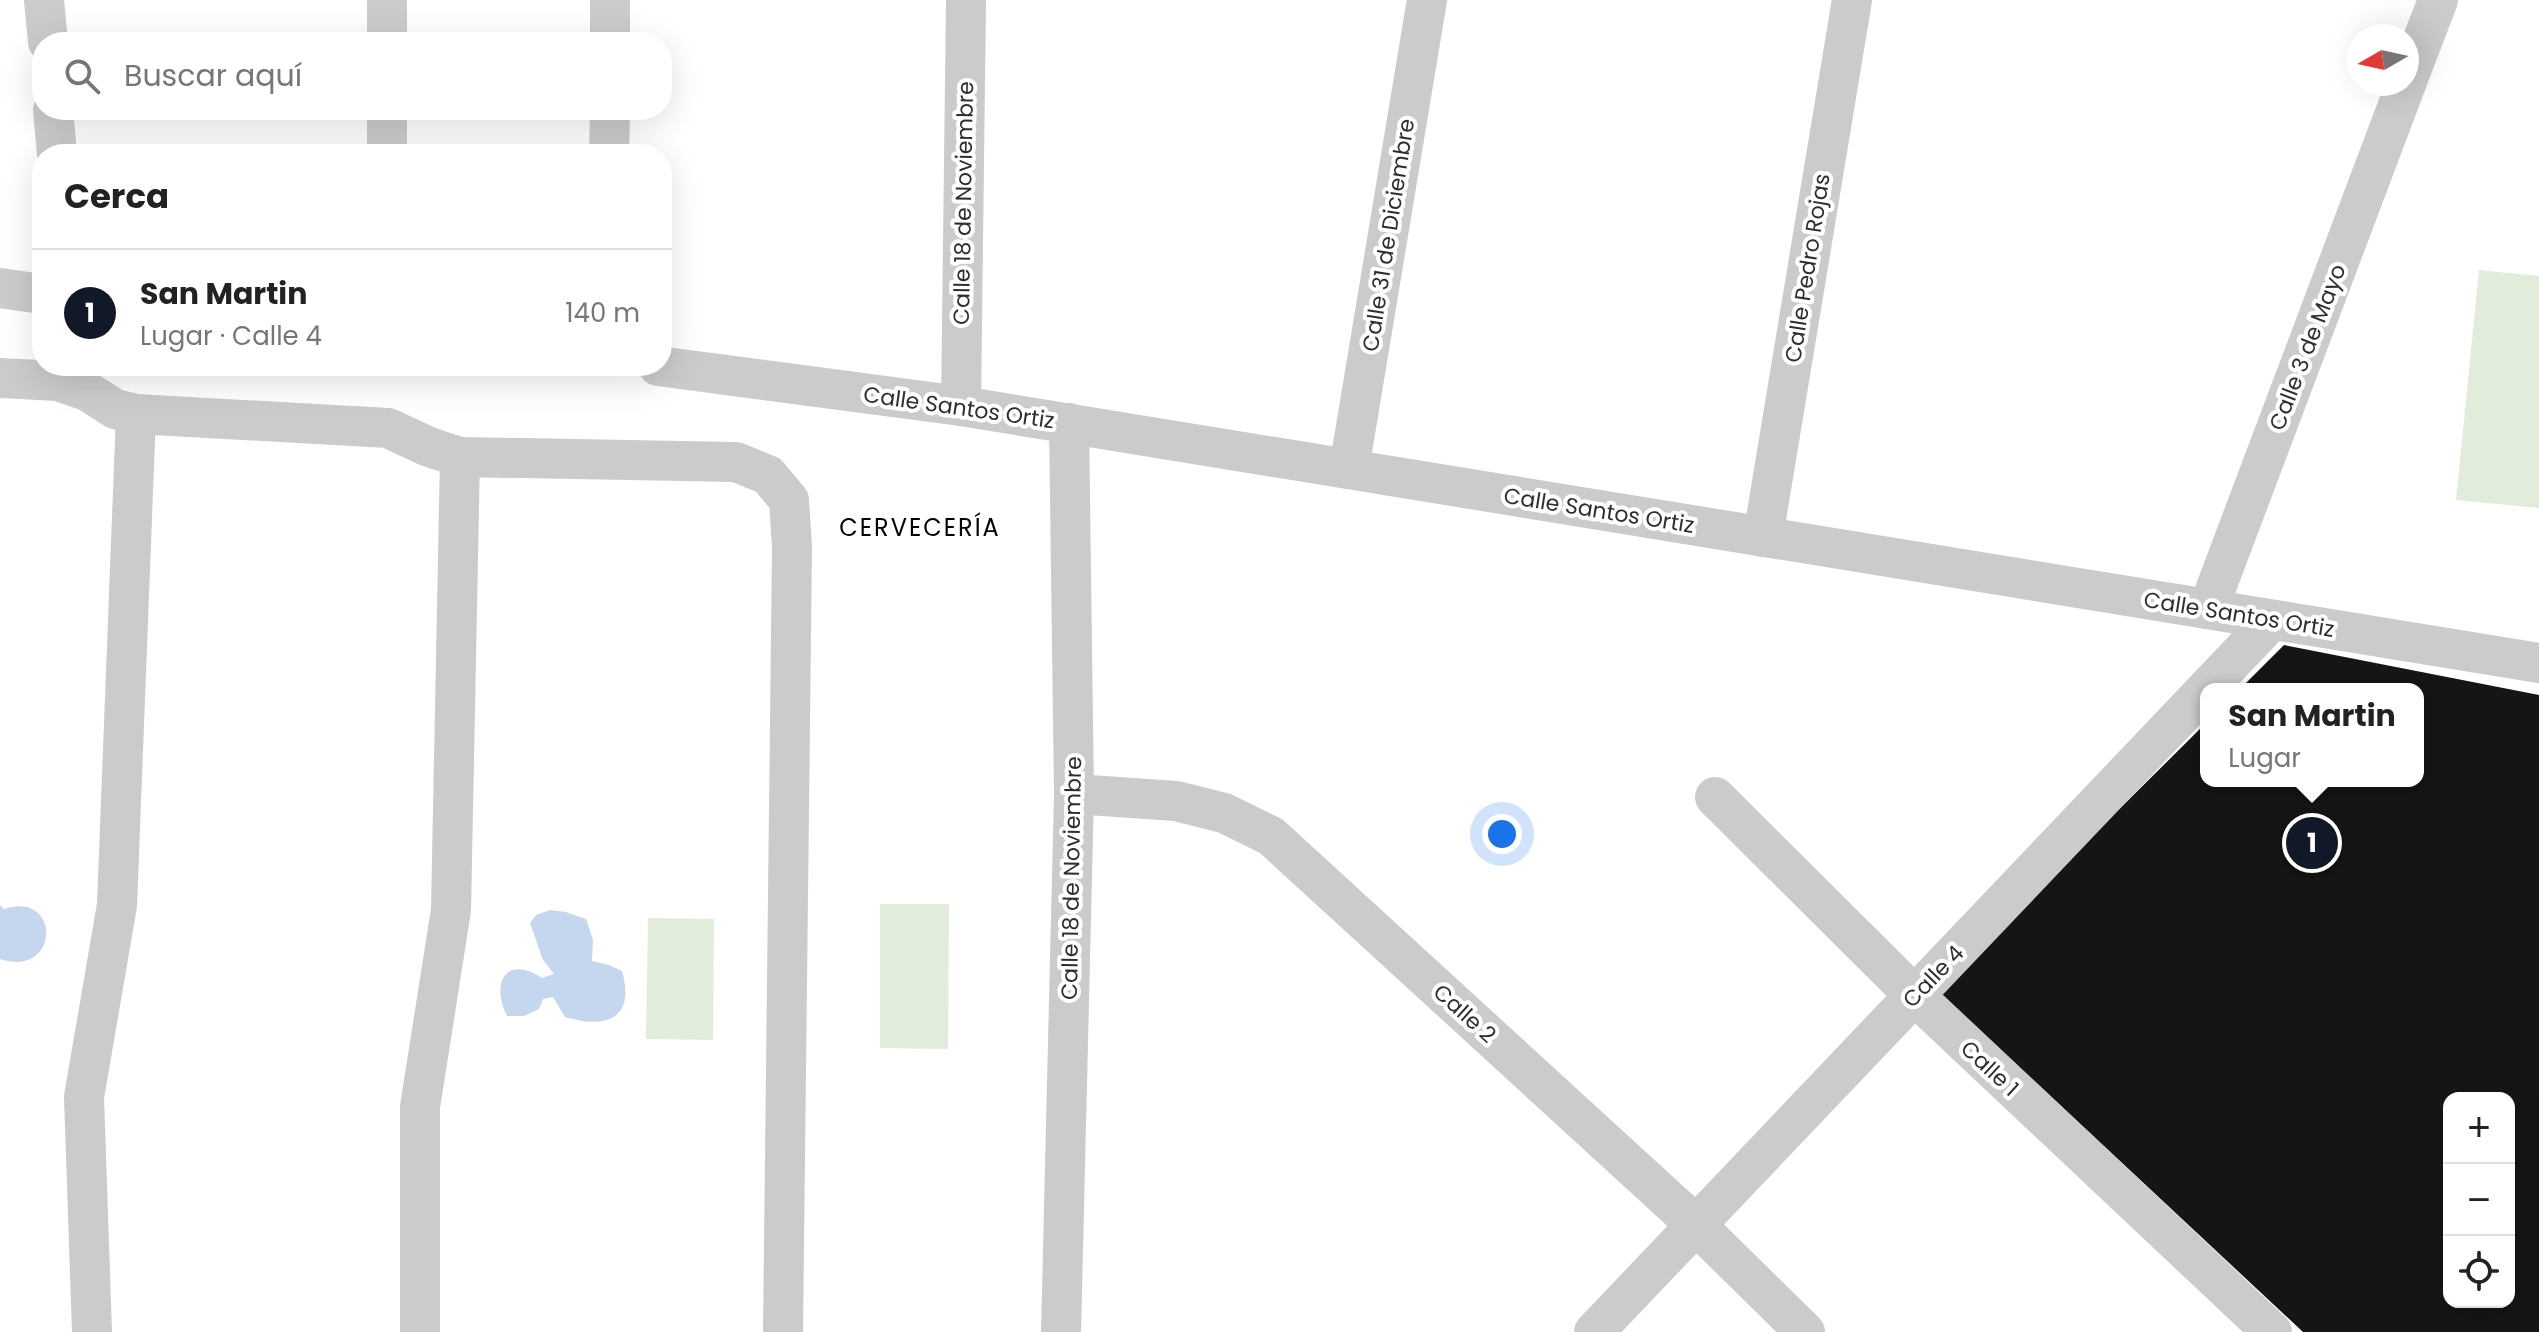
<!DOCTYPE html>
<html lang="es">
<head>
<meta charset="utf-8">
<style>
  :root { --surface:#fff; --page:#f2f2f2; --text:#222; --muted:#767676; --line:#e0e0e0; --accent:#111827 }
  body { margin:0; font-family:Poppins,sans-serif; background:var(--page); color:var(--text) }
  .controls { position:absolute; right:24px; bottom:24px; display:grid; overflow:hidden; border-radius:16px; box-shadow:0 8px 32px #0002 }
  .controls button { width:72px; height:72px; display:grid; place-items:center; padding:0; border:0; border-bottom:2px solid var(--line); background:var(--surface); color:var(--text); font:40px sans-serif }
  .compass { position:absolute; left:2347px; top:24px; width:72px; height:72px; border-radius:50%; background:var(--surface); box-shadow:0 8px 32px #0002; rotate:261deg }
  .you { position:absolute; left:1502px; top:834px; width:28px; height:28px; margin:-20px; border:6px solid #fff; border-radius:50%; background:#1a73e8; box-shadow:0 0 0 12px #1a73e833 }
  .badge { display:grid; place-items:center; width:52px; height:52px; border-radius:50%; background:var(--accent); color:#fff; font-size:26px; font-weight:700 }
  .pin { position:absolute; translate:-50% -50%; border:4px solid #fff; box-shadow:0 2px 8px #0006 }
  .popup { position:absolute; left:2200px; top:683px; width:224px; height:104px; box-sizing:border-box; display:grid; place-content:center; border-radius:16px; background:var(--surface); filter:drop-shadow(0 2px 6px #0005); font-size:26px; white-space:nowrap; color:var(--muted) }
  .popup b { font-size:30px; color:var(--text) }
  .popup::after { content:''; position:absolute; left:50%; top:100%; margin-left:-16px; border:16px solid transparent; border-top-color:var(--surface) }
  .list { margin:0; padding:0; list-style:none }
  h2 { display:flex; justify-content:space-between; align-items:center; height:104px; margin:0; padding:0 32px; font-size:34px }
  h2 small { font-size:26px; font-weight:400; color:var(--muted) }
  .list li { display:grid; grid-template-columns:52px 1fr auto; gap:24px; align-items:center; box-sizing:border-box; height:128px; padding:0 32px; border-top:2px solid var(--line) }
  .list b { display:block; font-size:30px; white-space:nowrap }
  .list p { margin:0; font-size:26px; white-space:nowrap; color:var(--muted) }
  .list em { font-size:26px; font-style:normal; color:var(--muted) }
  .icon { flex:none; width:44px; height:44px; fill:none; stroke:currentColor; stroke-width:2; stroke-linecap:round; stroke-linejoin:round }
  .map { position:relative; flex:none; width:2539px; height:1332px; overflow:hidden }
  .search { position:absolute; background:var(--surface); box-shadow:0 8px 32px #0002; left:32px; top:32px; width:640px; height:88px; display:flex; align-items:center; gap:20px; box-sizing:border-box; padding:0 28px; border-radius:32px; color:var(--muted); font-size:30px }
  .panel { position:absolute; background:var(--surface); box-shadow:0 8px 32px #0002; left:32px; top:144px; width:640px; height:232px; border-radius:32px }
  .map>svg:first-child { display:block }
  .green { fill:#e1edda }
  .water { fill:#c5d7ee }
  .building { fill:#151515; fill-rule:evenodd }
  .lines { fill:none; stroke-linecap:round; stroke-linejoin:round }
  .minor { stroke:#cbcbcb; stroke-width:40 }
  .labels { text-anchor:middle; stroke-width:8; stroke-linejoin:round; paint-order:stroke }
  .street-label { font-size:22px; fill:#2e2e2e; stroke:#fff }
  .neighbourhood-label { font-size:24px; letter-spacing:2px; fill:#000; stroke:#fff }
</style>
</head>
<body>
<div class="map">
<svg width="2539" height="1332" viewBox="0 0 2539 1332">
  <rect width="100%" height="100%" fill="#fff"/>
  <g class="green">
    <polygon points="2479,270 2539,276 2539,508 2456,500"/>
    <polygon points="880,904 949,904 948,1049 880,1048"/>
    <polygon points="648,918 714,919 713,1040 646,1039"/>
  </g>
  <g class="water">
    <path d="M0,905L4,909C62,890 60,979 0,959Z"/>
    <path d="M550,910L566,912L586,919L593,940L592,961L609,965L622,971C636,1020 605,1029 565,1017L553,997L543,999L539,1009L524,1016H507C490,981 507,955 542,978L554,974L543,960L530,923L536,915Z"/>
  </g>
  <path class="building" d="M2284,645L2539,695V1332H2303L1937,990L2206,723V781H2418V689H2240ZM2449,1098H2509V1302H2449Z"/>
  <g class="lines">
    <g class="minor">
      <polyline points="44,0 48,42"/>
      <polyline points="387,0 387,42"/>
      <polyline points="610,42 610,0"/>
      <polyline points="2407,81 2438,0"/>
      <polyline points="53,110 57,154"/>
      <polyline points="387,110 387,154"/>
      <polyline points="609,154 610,110"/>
      <polyline points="0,288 42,294"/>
      <polyline points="658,366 961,406 2539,663"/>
      <polyline points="0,378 58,381 87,391 115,409 136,414 388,428 429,447 460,457 736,462 768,475 789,500 792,547 783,1332"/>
      <polyline points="961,406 966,0"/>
      <polyline points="1349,469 1427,0"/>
      <polyline points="1763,537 1852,0"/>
      <polyline points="2208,609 2406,84"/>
      <polyline points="1074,794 1176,801 1224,813 1271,836 1696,1225 1805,1332"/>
      <polyline points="1715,797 1914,995 2272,1332"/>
      <polyline points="92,1332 84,1097 117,905 136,414"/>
      <polyline points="420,1332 420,1107 451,910 460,457"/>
      <polyline points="1061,1332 1074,794 1069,423"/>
      <polyline points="1594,1332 2272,620"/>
    </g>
  </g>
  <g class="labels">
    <g class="street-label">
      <text transform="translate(963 203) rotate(-89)" y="8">Calle 18 de Noviembre</text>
      <text transform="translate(1388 235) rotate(-81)" y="8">Calle 31 de Diciembre</text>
      <text transform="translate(1807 268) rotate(-81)" y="8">Calle Pedro Rojas</text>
      <text transform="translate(2307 347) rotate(-69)" y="8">Calle 3 de Mayo</text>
      <text transform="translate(959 407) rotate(8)" y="8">Calle Santos Ortiz</text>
      <text transform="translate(1599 510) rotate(9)" y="8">Calle Santos Ortiz</text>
      <text transform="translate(2239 614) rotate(9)" y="8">Calle Santos Ortiz</text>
      <text transform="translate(1071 878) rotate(-89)" y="8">Calle 18 de Noviembre</text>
      <text transform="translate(1933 976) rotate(-46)" y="8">Calle 4</text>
      <text transform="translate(1465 1013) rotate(42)" y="8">Calle 2</text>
      <text transform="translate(1990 1068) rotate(43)" y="8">Calle 1</text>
    </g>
    <g class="neighbourhood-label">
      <text x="920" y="536">CERVECERÍA</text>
    </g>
  </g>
</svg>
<div class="controls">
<button>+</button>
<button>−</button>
<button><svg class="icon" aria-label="locate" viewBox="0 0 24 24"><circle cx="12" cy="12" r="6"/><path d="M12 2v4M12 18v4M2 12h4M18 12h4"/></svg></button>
</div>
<svg class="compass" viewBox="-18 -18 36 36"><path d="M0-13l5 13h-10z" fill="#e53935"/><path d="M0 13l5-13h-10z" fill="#767676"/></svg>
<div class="you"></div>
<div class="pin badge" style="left:2312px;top:843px">1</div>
<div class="popup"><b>San Martin</b>Lugar</div>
<div class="search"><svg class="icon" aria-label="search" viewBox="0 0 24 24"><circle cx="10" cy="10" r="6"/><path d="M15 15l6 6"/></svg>Buscar aquí</div>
<section class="panel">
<h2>Cerca<small></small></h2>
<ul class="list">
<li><span class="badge">1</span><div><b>San Martin</b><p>Lugar · Calle 4</p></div><em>140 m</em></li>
</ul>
</section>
</div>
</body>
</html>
